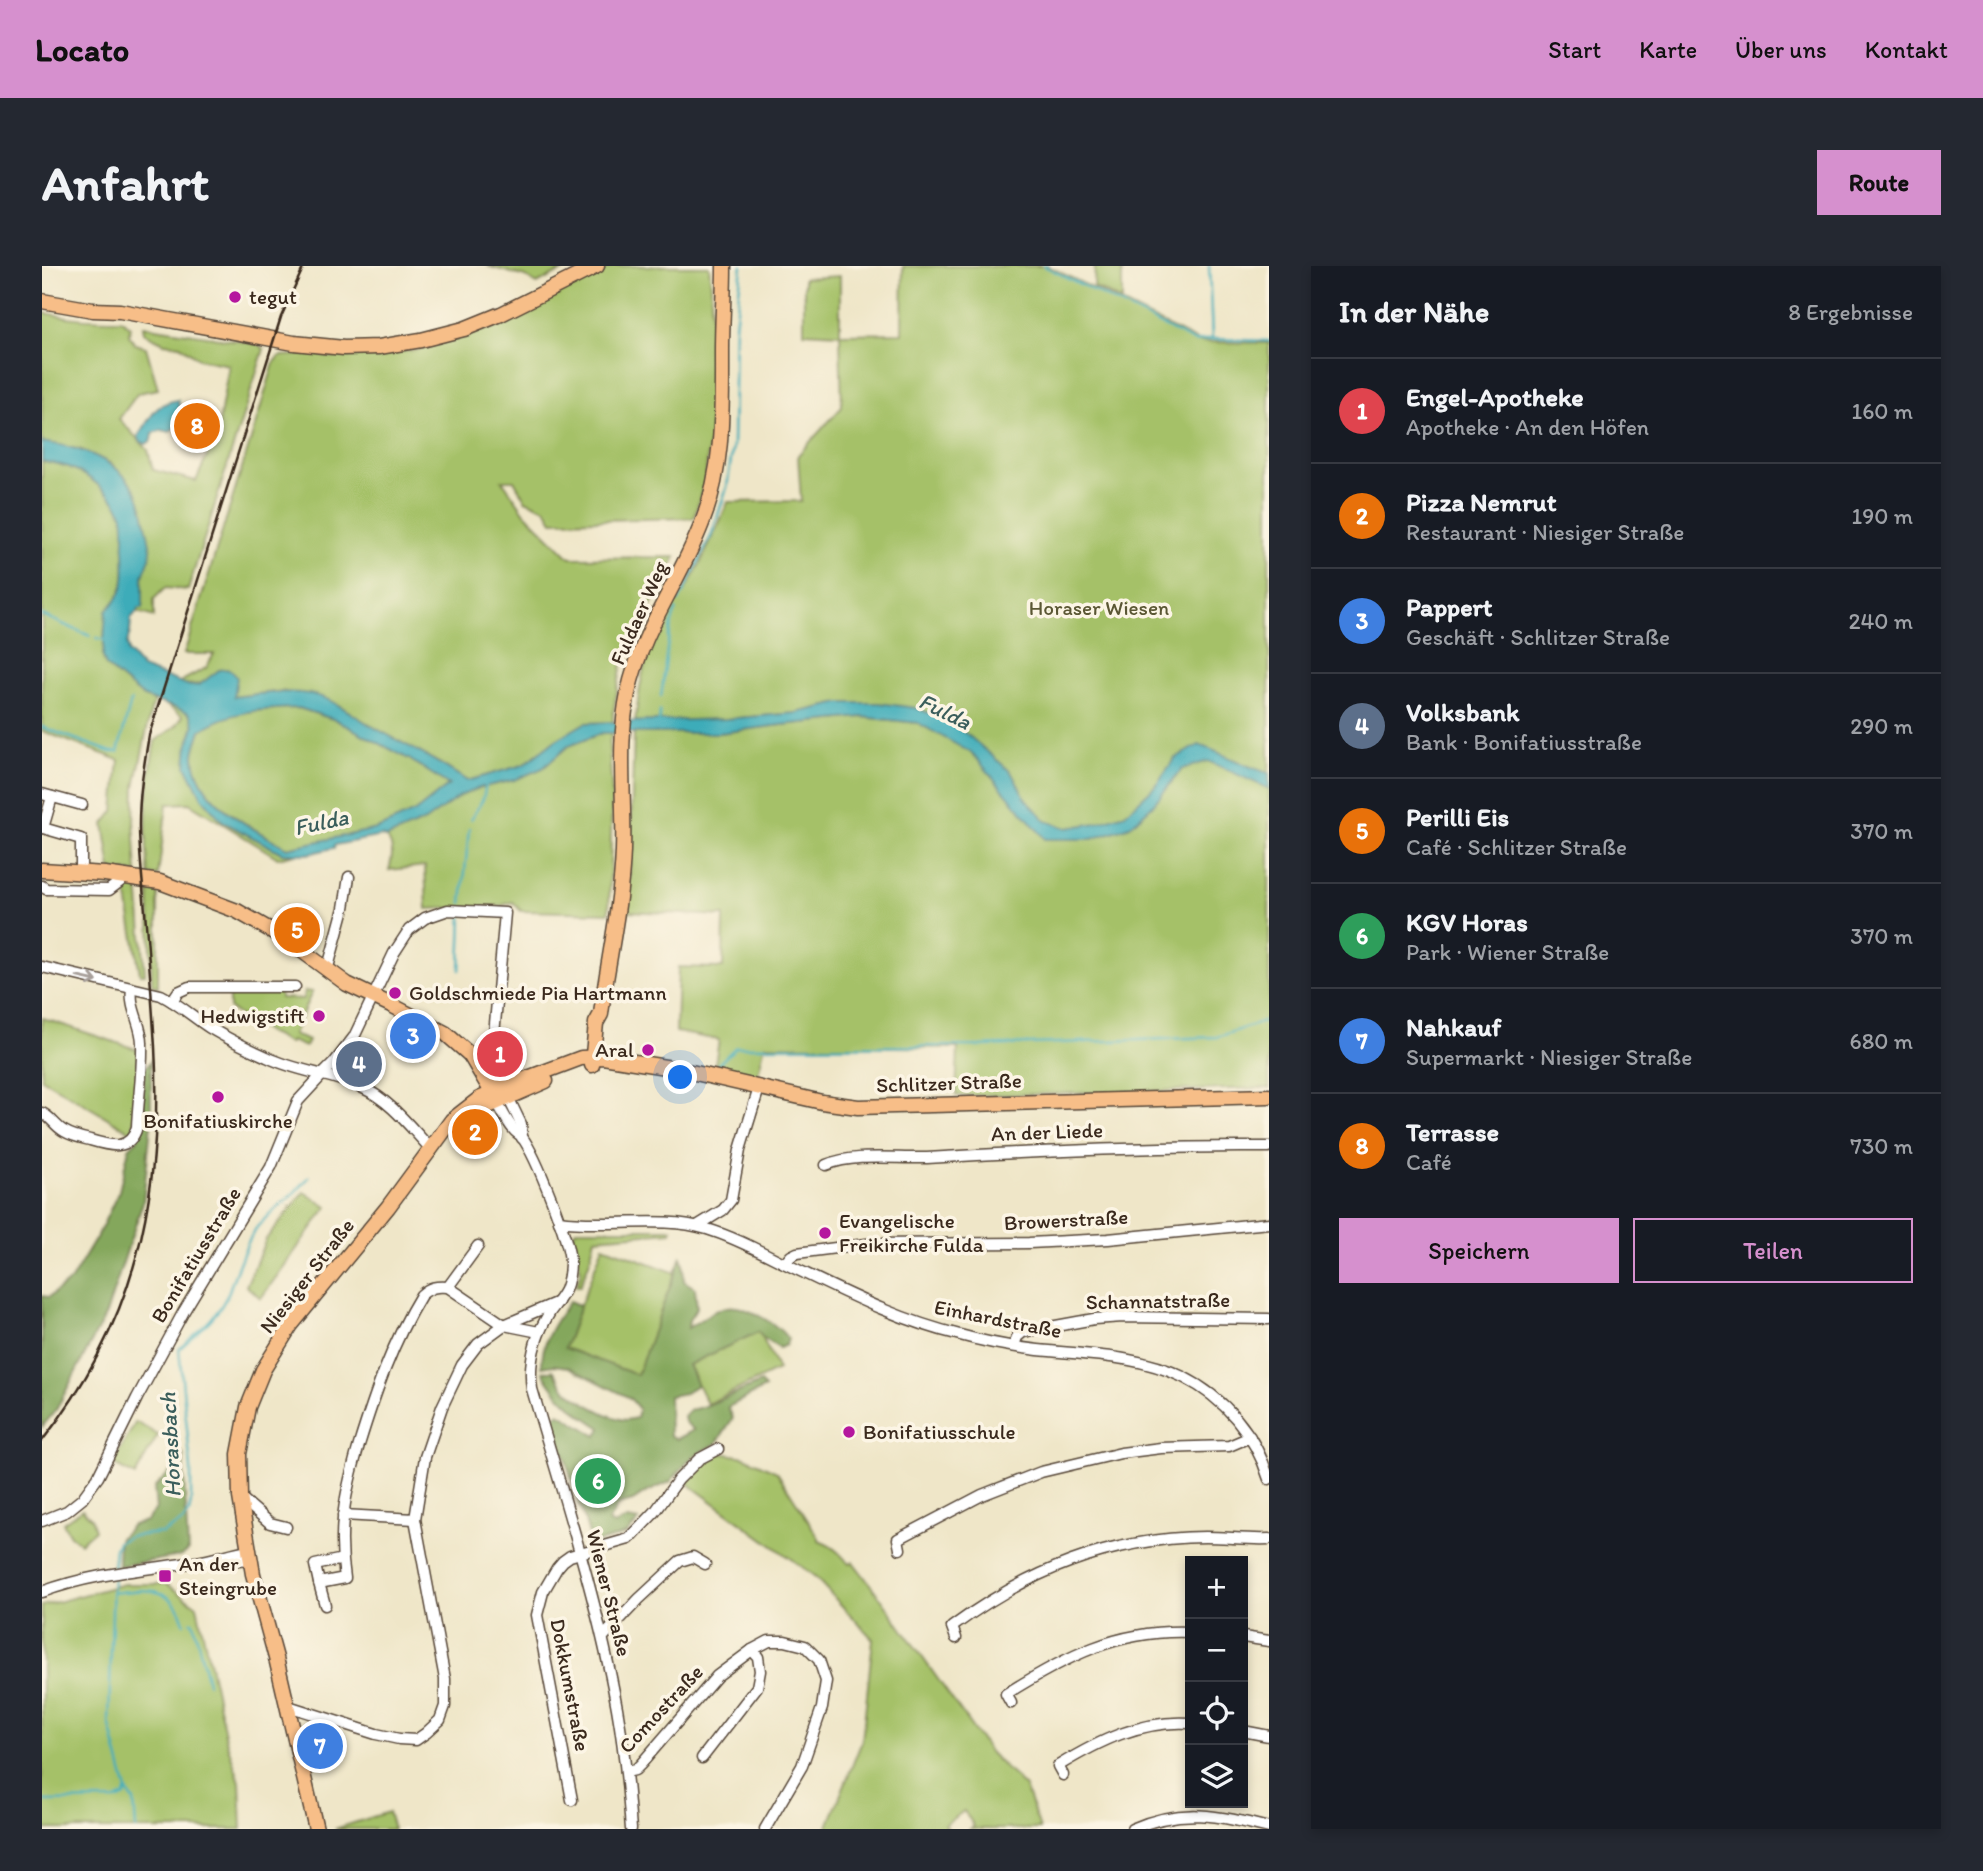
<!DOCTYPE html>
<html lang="de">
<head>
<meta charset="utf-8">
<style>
  :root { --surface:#171b24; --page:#242831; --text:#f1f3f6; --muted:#9ea1a6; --line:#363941; --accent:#d690ce }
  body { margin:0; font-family:Itim,sans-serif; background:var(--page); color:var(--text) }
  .controls { position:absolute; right:21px; bottom:21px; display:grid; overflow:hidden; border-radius:0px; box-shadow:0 4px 10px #0003 }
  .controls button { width:63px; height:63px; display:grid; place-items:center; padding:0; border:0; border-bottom:2px solid var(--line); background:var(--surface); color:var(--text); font:35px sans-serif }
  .you { position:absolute; left:639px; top:812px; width:24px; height:24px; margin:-18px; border:5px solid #fff; border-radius:50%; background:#1a73e8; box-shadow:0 0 0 10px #1a73e833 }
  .badge { display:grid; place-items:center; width:46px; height:46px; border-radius:50%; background:var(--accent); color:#fff; font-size:23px; font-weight:700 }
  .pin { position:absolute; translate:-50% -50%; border:4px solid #fff; box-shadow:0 2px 7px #0006 }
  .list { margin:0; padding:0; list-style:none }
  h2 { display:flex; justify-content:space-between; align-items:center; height:91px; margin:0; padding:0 28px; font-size:30px }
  h2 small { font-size:23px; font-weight:400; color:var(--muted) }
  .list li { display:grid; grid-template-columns:46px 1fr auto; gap:21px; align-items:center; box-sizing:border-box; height:105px; padding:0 28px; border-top:2px solid var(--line) }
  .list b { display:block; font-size:26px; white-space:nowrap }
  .list p { margin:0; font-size:23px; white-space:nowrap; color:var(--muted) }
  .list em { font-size:23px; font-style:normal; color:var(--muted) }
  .actions { display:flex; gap:14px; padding:21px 28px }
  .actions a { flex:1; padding:16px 0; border:2px solid var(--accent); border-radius:0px; text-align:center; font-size:24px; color:var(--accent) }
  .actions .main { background:var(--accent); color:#111 }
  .icon { flex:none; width:38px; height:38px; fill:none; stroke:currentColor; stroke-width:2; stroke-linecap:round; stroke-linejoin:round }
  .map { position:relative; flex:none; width:1227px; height:1563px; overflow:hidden; border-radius:0px }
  header { display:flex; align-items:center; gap:42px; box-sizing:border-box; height:98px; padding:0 35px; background:var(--accent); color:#111 }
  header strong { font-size:33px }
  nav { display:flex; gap:38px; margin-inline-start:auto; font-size:24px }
  .intro { display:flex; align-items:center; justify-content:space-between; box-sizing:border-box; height:168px; padding:0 42px }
  h1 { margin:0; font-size:49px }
  .button { padding:18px 32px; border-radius:0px; background:var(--accent); color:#111; font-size:24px; font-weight:700 }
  main { display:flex; gap:42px; padding:0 42px }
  aside { flex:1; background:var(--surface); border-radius:0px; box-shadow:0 4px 10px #0003 }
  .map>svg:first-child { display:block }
  .green { fill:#a5c168; stroke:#707643; stroke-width:2 }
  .forest { fill:#84a75c; stroke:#60683d; stroke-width:2 }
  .water { fill:#3cacb9; stroke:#3c6b6c; stroke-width:2; fill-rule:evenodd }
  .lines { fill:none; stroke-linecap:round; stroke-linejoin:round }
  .stream { stroke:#3cacb9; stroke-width:2.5 }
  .minor-casing { stroke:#564638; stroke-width:13 }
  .major-casing { stroke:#564638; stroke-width:17 }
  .minor { stroke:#fff; stroke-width:10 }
  .major { stroke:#f7be88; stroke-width:14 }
  .rail { stroke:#3b2a1e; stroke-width:2.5 }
  .oneway { stroke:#a79f9a }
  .poi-dot { fill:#b5179e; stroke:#fcf5e5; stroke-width:2.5 }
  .labels { text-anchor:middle; stroke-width:7; stroke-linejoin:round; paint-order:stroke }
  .poi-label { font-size:21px; fill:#3b2a1e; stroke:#fcf5e5; text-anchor:start }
  .park-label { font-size:21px; fill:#5b5734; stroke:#fcf5e5 }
  .street-label { font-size:21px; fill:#3b2a1e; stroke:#fcf5e5 }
  .water-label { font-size:23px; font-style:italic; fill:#3b5e5c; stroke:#fcf5e5 }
</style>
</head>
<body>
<header>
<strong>Locato</strong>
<nav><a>Start</a><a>Karte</a><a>Über uns</a><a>Kontakt</a></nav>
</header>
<div class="intro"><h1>Anfahrt</h1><a class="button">Route</a></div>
<main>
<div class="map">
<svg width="1227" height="1563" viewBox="0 0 1227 1563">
  <rect width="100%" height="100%" fill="#fcf5e5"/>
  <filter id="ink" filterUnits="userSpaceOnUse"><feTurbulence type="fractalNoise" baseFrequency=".0143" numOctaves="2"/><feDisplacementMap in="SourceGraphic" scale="14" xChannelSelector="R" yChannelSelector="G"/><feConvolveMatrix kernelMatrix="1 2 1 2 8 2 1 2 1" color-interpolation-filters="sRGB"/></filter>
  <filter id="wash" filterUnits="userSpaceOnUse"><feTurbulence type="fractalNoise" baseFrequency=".00686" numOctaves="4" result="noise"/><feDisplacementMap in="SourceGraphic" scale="28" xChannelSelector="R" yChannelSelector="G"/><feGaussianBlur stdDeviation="1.57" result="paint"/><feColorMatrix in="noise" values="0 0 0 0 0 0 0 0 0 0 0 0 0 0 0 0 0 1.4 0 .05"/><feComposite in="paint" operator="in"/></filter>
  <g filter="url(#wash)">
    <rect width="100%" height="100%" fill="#efe6c8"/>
    <g class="green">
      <polygon points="445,0 529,0 495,18 484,11"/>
      <path d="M571,0H667L669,20L670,87L668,168L663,213L652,252L511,255L504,243L483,234L472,214H460L483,247L528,292L634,291L581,392L571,447V456L543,457L514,474L481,499L425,515L401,499L333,462L296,439L240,425L191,431L177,404C162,417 156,422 136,417L164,402L172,388H142L209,173L232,97L238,90L273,88L288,91L375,84L441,63Z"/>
      <path d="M861,0H1006L1157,76L1227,77V822L914,830L916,782L723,779L714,815L672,803L677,774L634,766L636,701L681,702L682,650L585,645L587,629L592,467H677L740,459L820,451L876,457L898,469L894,456L798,437L754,447L684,453L593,456C598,418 603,381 623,347C626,341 634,338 638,332C658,302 672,269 686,236L759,235L756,189L800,141L798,68L762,66V12L798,10V68L860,67Z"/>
      <polygon points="1053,0 1080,0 1080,35 1052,21"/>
      <path d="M0,46C27,53 52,54 80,54L88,61L87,69L93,78L104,81L116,123L96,127L77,153L106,184L111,204L154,215L175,168L187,99L157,93L138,79L122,77L102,67L101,60L215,78L222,83L146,324L123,322L112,333V351L95,346L97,342H101V310L103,303L94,225L70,198L40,184L0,176Z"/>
      <path d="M0,195C9,197 18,198 27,201C45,208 73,229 80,247C85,260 81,272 82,285C83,313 85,325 64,345L61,391L64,400L102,431L113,435L109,444L93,521L92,555L95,607L69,604L62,558L72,545L77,494L0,465Z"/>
      <path d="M125,440L140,442L149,449L152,460L146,478L144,500L180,555L240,587L253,588L236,592L147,537L125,538L116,610L107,609C102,561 104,522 113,475L134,460L141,450Z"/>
      <path d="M256,442L294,454L367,493L407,519L373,546L335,563L245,582C211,562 154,536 152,490C152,482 157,471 159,464C189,444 222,443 256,442Z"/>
      <path d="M560,467H570L567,478L570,528L567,647L479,645L471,636L457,640L385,643L383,600L347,604C350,593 353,580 344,572L383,555L418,530L437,522L472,514L501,502L526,480Z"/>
      <polygon points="84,615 96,617 103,708 98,708 83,619"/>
      <polygon points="107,617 116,619 116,721 110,718"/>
      <polygon points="187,725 238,726 238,732 261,733 263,725 270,726 251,768 266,775 263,781 249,775 247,778 208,757 187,742"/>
      <polygon points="0,752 97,784 91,867 0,813"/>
      <polygon points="262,926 285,941 219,1032 204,1020 224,973"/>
      <polygon points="535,963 630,963 629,966 553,972 547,997 538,1020 534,1020 539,1005 531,970 532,966"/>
      <polygon points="561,980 634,1007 595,1109 522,1082"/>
      <polygon points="717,1065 736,1104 665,1138 646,1099"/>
      <polygon points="94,1156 116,1169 93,1210 70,1198"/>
      <path d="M678,1187L703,1191L735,1206L777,1272V1275C791,1280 798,1287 807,1298L811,1296L840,1334L948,1487L983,1521L998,1563H928L932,1560L922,1545L903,1558L906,1563H785L820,1475L831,1373L772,1310L645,1217L659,1196Z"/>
      <polygon points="40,1243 49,1252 53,1264 38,1277 28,1269 21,1257"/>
      <polygon points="82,1318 125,1318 155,1340 185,1477 198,1516 200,1563 0,1563 0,1340"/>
      <polygon points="346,1546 351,1563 293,1563"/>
    </g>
    <g class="forest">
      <polygon points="109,795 109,859 101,936 64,1048 14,1144 0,1161 0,1030 7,1031 29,1014 57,967 77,925 87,882 96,873 103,802"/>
      <path d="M639,991L641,997L642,1015L653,1022L655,1042L647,1054L646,1062C677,1043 685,1030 721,1052C731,1058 739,1063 746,1073L744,1079L737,1082L720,1071L716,1066L646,1099L655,1119L643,1127L627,1130L628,1169L635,1173L652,1164L643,1156L642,1150L648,1144L661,1141L718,1117L723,1122L686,1141L691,1152L674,1178L651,1190L628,1216L603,1227L591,1235L576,1239L566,1256L572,1259L585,1253L597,1255L584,1268L550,1278L511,1153L517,1147L555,1170L559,1162C532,1144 518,1135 501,1106L511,1104C517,1111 518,1117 523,1122C534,1133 568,1153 584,1154C585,1154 593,1152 595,1152L597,1143L588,1132L527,1101L512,1099L500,1101C499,1075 513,1055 528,1035L538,1040L523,1082L595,1109Z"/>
      <polygon points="141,1187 146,1285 139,1290 76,1300 77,1273 90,1259 104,1255 114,1243 112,1222 137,1197"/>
    </g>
    <g class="water">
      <path d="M136,134L141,160L134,161L128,166L120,164L111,167L110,174L104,178L98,175L96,170C110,152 110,138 136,134Z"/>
      <path d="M0,176C36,181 74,192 94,225C102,239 105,266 109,283L108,292L101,310V342H97L89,353L88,366L85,377L86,386L100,402L148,420L157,419L177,404L185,403L191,406L195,412L192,431C217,428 242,424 268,428C292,432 314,452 335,463C365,480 396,495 425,515L481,499L514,474L543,457L684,453L754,447L798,437H837L874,442L898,451L926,469L969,506L984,533L1004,555L1025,562L1054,557L1083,548L1113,520L1133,492L1157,479C1181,487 1203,501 1227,507V523L1166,495L1140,503L1110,540L1088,560L1050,573H1003L931,488L876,457L820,451L740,459L677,467H560L526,480L501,502L472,514L437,522L418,530L383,555L344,572L340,570L293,579L292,582L265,588L240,587L180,555L160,532L144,500L146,478L152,460L149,449L146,446L102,431L64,400L61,391L64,345C86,324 83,313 82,285C81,272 84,259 80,247C73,229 45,208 27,201C18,198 9,197 0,195ZM257,442L294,454L367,493L407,519L373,546L335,563L245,582C210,562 154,536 152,490C152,482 157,471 159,464C189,444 222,443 257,442Z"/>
    </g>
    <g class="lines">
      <g class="stream">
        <polyline points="1002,0 1153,76 1170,73 1227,75"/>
        <polyline points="1167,0 1170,73"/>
        <polyline points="637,335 669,270 685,221 691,180 693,60 700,0"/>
        <polyline points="0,349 48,370"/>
        <polyline points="55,372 66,375"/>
        <path d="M619,430C624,403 624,368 634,344"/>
        <polyline points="617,456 618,445"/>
        <polyline points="0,461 69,486 76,486 89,435"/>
        <polyline points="429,553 441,533 444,518"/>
        <polyline points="420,637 427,563"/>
        <polyline points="418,704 420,651"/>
        <polyline points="671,803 694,781 938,780 1175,771 1227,754"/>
        <path d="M71,1304L73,1283L76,1276L88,1270L120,1267L140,1256L147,1247L149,1236V1203L137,1083C155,1067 178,1049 187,1025C193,1008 204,974 216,960C232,942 253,930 267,911"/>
        <polyline points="71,1311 67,1456 85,1525 92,1535 94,1563"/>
        <path d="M70,1327C104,1323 132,1318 142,1357"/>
        <polyline points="149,1356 151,1356 166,1417"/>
        <polyline points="0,1535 74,1534 83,1530 84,1526"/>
      </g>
    </g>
  </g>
  <g filter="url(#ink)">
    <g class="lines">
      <g class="minor-casing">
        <g id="minor">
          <polyline points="0,528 40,539"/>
          <polyline points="10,531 1,562 39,573 39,607"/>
          <polyline points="0,620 4,623 67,624 84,611"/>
          <path d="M0,701L119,729C137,738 151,751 168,762C186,773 205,782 225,791C255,806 291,808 321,822C348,834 369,862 389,883"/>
          <polyline points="285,705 302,642 307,611"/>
          <polyline points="130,735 136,726 147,721 253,721"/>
          <polyline points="466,831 479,858 480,872"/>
          <path d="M455,836C460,845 465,856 472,864C474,867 478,868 480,871C494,890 528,975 528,997C528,1006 526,1016 523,1024C519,1032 513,1039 508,1046C493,1070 486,1095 490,1123C521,1229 555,1333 575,1442C582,1481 586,1523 589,1563"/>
          <path d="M0,847C9,851 13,860 22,865C30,870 39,872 48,874C68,880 88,886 95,861C96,833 101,805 100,777C100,759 87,742 90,723"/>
          <path d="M784,899C813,887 853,893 885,892C999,885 1113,880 1227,881"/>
          <path d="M517,955C565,962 619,949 665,963C695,972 723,988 752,1002C806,1028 859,1055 918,1069C943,1076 970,1081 996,1084C1044,1089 1097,1089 1141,1111C1183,1132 1213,1168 1227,1213"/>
          <polyline points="655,960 681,944 689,934 698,884 717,822"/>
          <polyline points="743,997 749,990 755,987 825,978 987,977 1066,973 1227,957"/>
          <polyline points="406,1021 436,980"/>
          <polyline points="972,1080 975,1071 981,1066 1052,1053 1081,1051 1227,1053"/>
          <polyline points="198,1231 228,1257 244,1261"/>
          <polyline points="301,1249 373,1253"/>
          <polyline points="0,1255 25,1245 40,1233 56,1211 95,1132 142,1045 229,901 256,835 280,809 292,797 312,771 352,687 367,664 383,652 406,644 463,647 450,791 443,797"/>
          <polyline points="858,1283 856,1273 940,1229 999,1206 1079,1187 1119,1182 1187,1180 1208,1171"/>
          <path d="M301,1293L273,1299L277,1317L303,1312C300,1293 299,1273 301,1253C303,1228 310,1203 317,1179C333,1127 351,1075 379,1029C388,1021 394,1020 406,1021L462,1059L497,1066"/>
          <polyline points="171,1296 208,1293"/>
          <polyline points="277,1317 283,1339"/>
          <path d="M0,1326C50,1307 102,1304 154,1296C171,1294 188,1287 206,1284"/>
          <polyline points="561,1371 597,1333 638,1295 651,1291 663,1298"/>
          <polyline points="1201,1371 1227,1375"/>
          <path d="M914,1372L910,1361C986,1305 1067,1272 1163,1271C1184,1271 1206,1274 1227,1273"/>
          <path d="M969,1437L964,1428C1023,1391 1076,1363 1148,1366"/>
          <polyline points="246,1440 334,1468 357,1473 374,1474 384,1467 398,1454 403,1440 403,1413 373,1253 383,1191 400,1141 420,1099 436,1078 462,1059 516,1036"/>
          <polyline points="1201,1465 1227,1470"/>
          <polyline points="660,1492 715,1421 718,1405 716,1391 710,1384"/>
          <polyline points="584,1506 593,1504 599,1498 675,1410 710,1384 727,1375 743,1375 763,1380 777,1394 784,1415 780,1442 760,1500 723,1563"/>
          <path d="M1021,1509L1016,1500C1057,1475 1098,1454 1148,1457"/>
          <polyline points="530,1534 495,1349 501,1326 515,1302 521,1295 528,1290 587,1273 613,1246 636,1214 657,1193 676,1183"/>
          <path d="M1090,1563C1140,1541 1175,1549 1227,1562"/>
        </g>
      </g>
      <g class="major-casing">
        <g id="major">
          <polyline points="0,35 51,44 78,45 252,77 302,82 337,81 379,74 422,63 459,48 555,0"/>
          <polyline points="0,604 63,608 118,616 195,645 244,673 305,718 351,740 403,767 427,788 443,797 453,809 466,831"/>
          <polyline points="428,789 455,835"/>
          <path d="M550,799L554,757L559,748C566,694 579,640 581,585C583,532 575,479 586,427C599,365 638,315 660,257C682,201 680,144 680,85C680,56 682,28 682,0"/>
          <polyline points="424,852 442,842 504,815"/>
          <polyline points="274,1563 234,1392 211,1308 198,1231 197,1188 206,1141 221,1104 249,1059 346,941 410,854 437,833 483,813 539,792 561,791 636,803 780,836 816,841 1227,830"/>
        </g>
      </g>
      <use href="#minor" class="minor"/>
      <use href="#major" class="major"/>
      <path class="rail" d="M0,1175C94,1056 121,930 113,781C110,732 106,682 102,633C100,608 97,584 97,559C97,528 102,499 107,469L239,51L262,0"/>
    </g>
    <defs><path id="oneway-shaft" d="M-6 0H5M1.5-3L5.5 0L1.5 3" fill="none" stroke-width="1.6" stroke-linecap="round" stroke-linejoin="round" transform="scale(1.75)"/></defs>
    <use class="oneway" href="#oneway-shaft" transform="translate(45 713) rotate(13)"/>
  </g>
  <g class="poi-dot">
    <circle cx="193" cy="31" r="7"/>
    <circle cx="353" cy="727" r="7"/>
    <circle cx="277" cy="750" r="7"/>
    <circle cx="606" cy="784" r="7"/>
    <circle cx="176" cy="831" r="7"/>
    <circle cx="783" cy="967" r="7"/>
    <circle cx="807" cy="1166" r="7"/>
    <rect x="116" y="1303" width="14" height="14" rx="3.5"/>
  </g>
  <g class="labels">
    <g class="poi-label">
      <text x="207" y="38">tegut</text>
      <text x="367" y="734">Goldschmiede Pia Hartmann</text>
      <text x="263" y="757" text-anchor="end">Hedwigstift</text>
      <text x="592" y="791" text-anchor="end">Aral</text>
      <text x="176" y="862" text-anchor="middle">Bonifatiuskirche</text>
      <text x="797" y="962">Evangelische<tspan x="797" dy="24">Freikirche Fulda</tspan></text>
      <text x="821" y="1173">Bonifatiusschule</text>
      <text x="137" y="1305">An der<tspan x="137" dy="24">Steingrube</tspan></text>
    </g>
    <g class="park-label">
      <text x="1057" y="349">Horaser Wiesen</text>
    </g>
    <g class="street-label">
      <text transform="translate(597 347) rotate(-66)" y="7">Fuldaer Weg</text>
      <text transform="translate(907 817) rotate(-2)" y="7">Schlitzer Straße</text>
      <text transform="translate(1005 866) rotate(-2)" y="7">An der Liede</text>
      <text transform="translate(1024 954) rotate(-3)" y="7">Browerstraße</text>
      <text transform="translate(154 989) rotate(-59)" y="7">Bonifatiusstraße</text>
      <text transform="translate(265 1010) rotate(-52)" y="7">Niesiger Straße</text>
      <text transform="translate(1116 1035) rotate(-1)" y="7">Schannatstraße</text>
      <text transform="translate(956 1053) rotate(11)" y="7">Einhardstraße</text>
      <text transform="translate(567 1327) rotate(76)" y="7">Wiener Straße</text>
      <text transform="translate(528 1419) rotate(79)" y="7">Dokkumstraße</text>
      <text transform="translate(619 1443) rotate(-47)" y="7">Comostraße</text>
    </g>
    <g class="water-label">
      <text transform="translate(903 445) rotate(26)" y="8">Fulda</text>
      <text transform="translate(279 556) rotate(-12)" y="8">Fulda</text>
      <text transform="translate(128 1179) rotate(-93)" y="8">Horasbach</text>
    </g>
  </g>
</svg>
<div class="controls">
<button>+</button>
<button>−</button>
<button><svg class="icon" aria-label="locate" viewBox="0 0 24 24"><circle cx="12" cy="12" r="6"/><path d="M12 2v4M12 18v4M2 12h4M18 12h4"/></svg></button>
<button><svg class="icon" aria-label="layers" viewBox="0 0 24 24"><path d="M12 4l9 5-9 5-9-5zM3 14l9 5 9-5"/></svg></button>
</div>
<div class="you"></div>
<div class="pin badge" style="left:458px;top:788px;background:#e0444e">1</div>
<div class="pin badge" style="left:433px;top:866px;background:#e8710a">2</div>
<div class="pin badge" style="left:371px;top:770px;background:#3f7fe0">3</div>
<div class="pin badge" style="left:317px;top:798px;background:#5c6f8a">4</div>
<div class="pin badge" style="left:255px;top:664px;background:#e8710a">5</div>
<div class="pin badge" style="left:556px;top:1215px;background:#2e9e5b">6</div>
<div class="pin badge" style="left:278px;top:1480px;background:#3f7fe0">7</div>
<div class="pin badge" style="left:155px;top:160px;background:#e8710a">8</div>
</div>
<aside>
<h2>In der Nähe<small>8 Ergebnisse</small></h2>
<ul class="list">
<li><span class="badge" style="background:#e0444e">1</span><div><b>Engel-Apotheke</b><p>Apotheke · An den Höfen</p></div><em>160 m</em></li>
<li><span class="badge" style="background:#e8710a">2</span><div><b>Pizza Nemrut</b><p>Restaurant · Niesiger Straße</p></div><em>190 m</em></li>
<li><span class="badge" style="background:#3f7fe0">3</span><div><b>Pappert</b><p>Geschäft · Schlitzer Straße</p></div><em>240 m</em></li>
<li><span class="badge" style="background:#5c6f8a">4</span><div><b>Volksbank</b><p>Bank · Bonifatiusstraße</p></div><em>290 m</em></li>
<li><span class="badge" style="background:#e8710a">5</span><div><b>Perilli Eis</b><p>Café · Schlitzer Straße</p></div><em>370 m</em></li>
<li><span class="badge" style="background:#2e9e5b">6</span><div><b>KGV Horas</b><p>Park · Wiener Straße</p></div><em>370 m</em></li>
<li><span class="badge" style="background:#3f7fe0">7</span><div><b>Nahkauf</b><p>Supermarkt · Niesiger Straße</p></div><em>680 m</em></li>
<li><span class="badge" style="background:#e8710a">8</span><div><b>Terrasse</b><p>Café</p></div><em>730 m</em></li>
</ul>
<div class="actions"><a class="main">Speichern</a><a>Teilen</a></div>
</aside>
</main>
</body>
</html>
